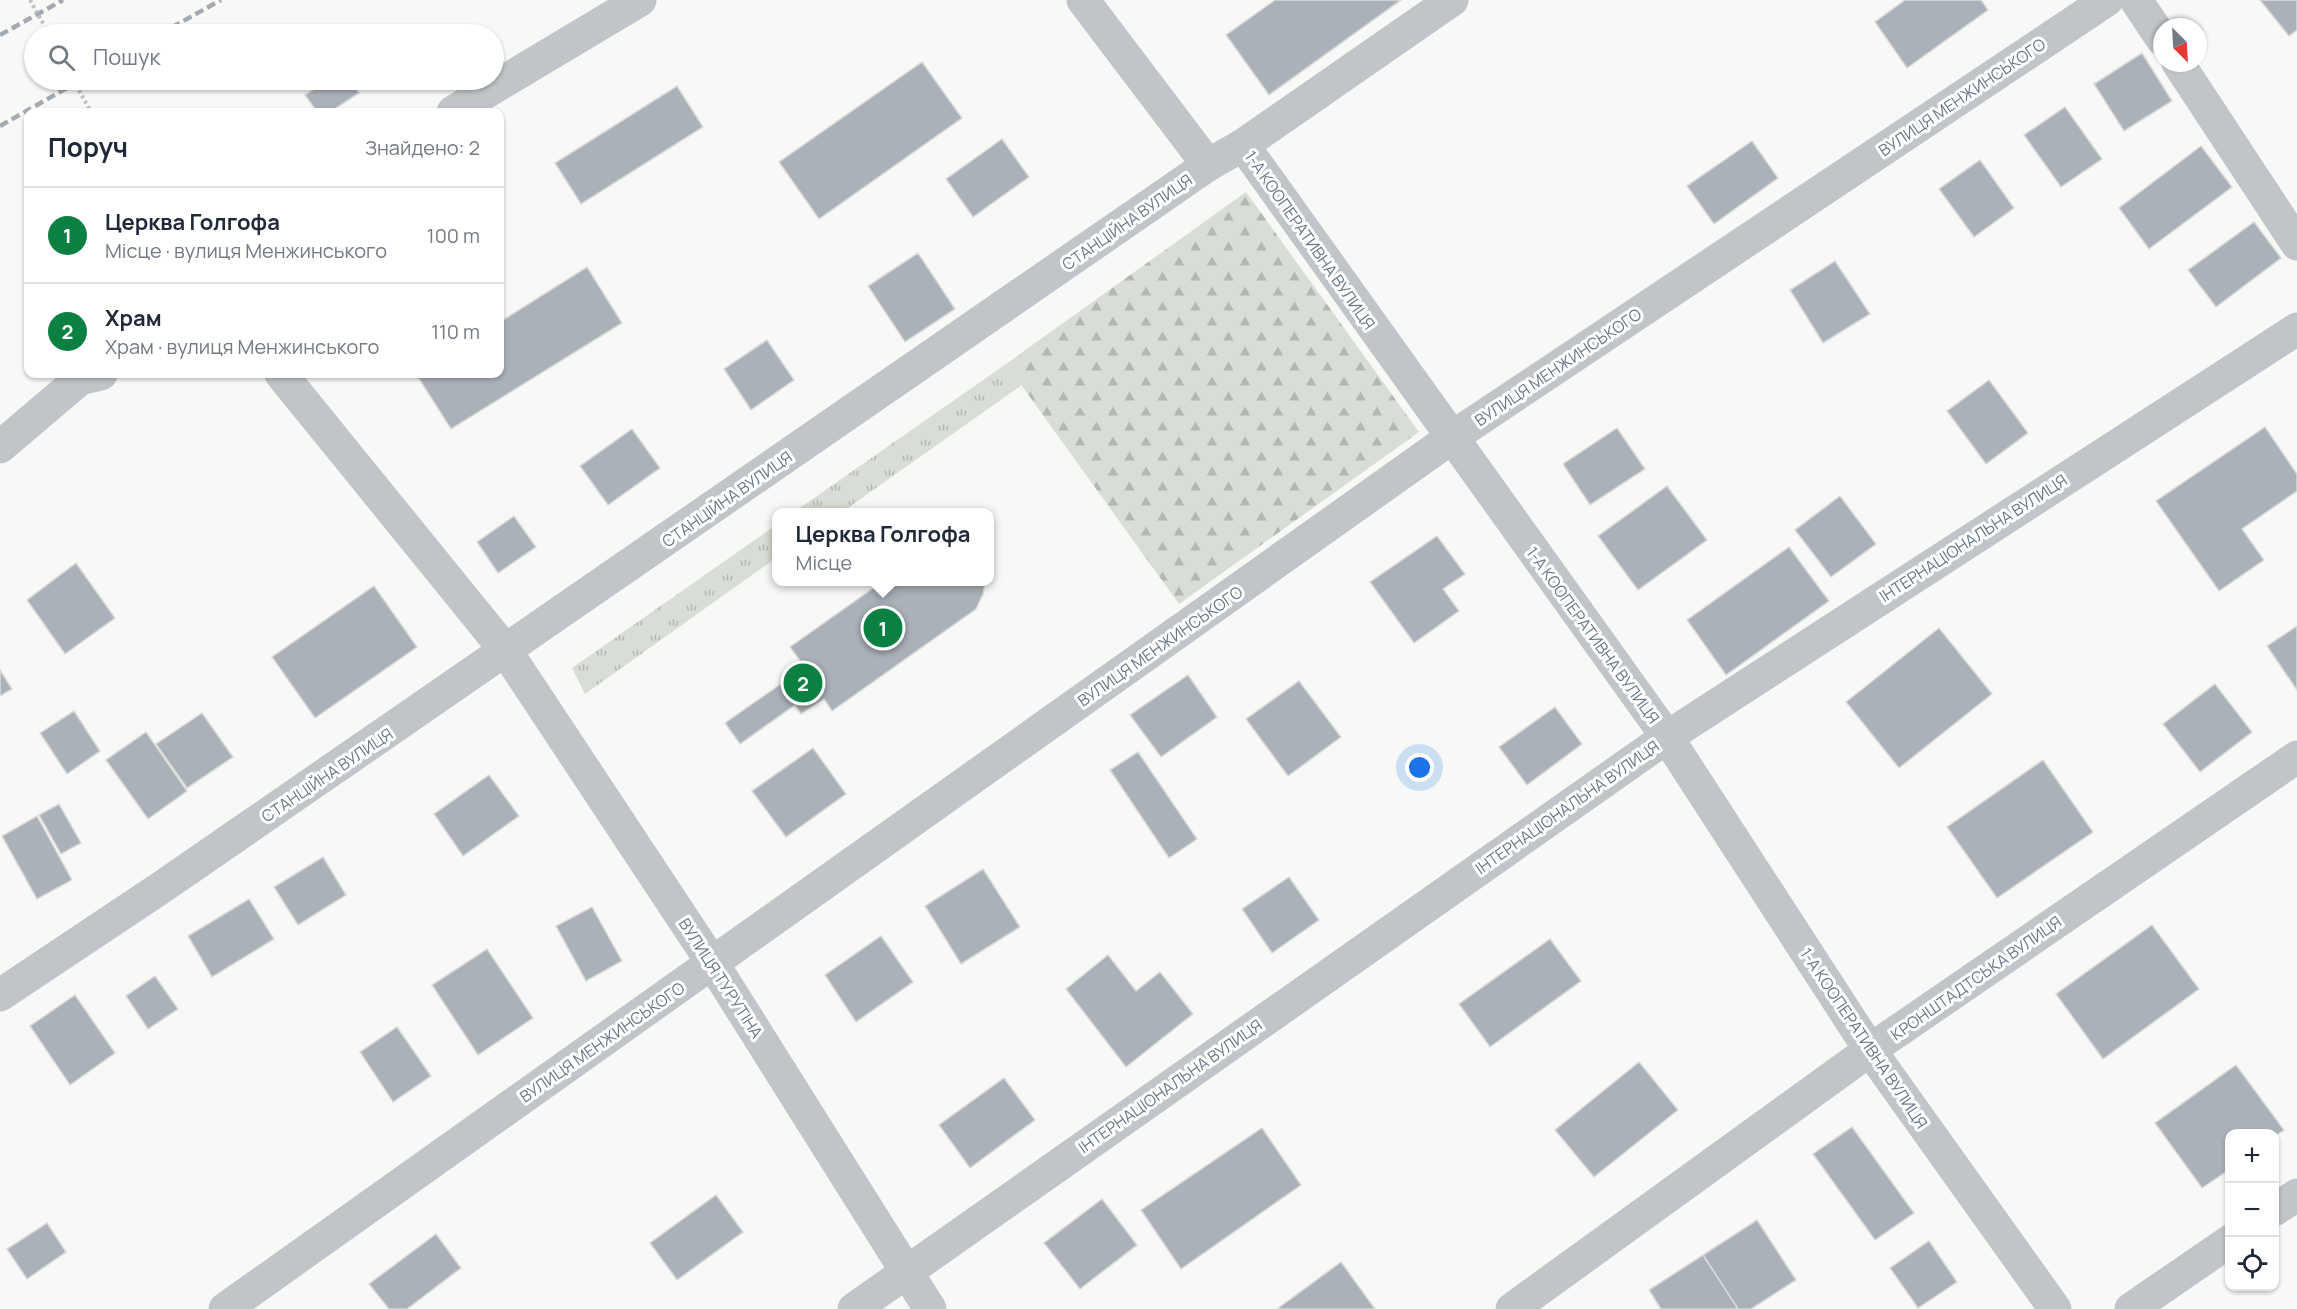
<!DOCTYPE html>
<html lang="uk">
<head>
<meta charset="utf-8">
<style>
  :root { --surface:#fff; --page:#f6f6f7; --text:#1f2937; --muted:#747a83; --line:#e0e1e3; --accent:#0b8043 }
  body { margin:0; font-family:Manrope,sans-serif; background:var(--page); color:var(--text) }
  .controls { position:absolute; right:18px; bottom:18px; display:grid; overflow:hidden; border-radius:12px; box-shadow:0 2px 4px #0004 }
  .controls button { width:54px; height:54px; display:grid; place-items:center; padding:0; border:0; border-bottom:2px solid var(--line); background:var(--surface); color:var(--text); font:30px sans-serif }
  .compass { position:absolute; left:2153px; top:18px; width:54px; height:54px; border-radius:50%; background:var(--surface); box-shadow:0 2px 4px #0004; rotate:156deg }
  .you { position:absolute; left:1420px; top:768px; width:21px; height:21px; margin:-15px; border:4px solid #fff; border-radius:50%; background:#1a73e8; box-shadow:0 0 0 9px #1a73e833 }
  .badge { display:grid; place-items:center; width:39px; height:39px; border-radius:50%; background:var(--accent); color:#fff; font-size:20px; font-weight:700 }
  .pin { position:absolute; translate:-50% -50%; border:3px solid #fff; box-shadow:0 2px 6px #0006 }
  .popup { position:absolute; left:772px; top:508px; width:222px; height:78px; box-sizing:border-box; display:grid; place-content:center; border-radius:12px; background:var(--surface); filter:drop-shadow(0 2px 4px #0005); font-size:20px; white-space:nowrap; color:var(--muted) }
  .popup b { font-size:22px; color:var(--text) }
  .popup::after { content:''; position:absolute; left:50%; top:100%; margin-left:-12px; border:12px solid transparent; border-top-color:var(--surface) }
  .list { margin:0; padding:0; list-style:none }
  h2 { display:flex; justify-content:space-between; align-items:center; height:78px; margin:0; padding:0 24px; font-size:26px }
  h2 small { font-size:20px; font-weight:400; color:var(--muted) }
  .list li { display:grid; grid-template-columns:39px 1fr auto; gap:18px; align-items:center; box-sizing:border-box; height:96px; padding:0 24px; border-top:2px solid var(--line) }
  .list b { display:block; font-size:22px; white-space:nowrap }
  .list p { margin:0; font-size:20px; white-space:nowrap; color:var(--muted) }
  .list em { font-size:20px; font-style:normal; color:var(--muted) }
  .icon { flex:none; width:33px; height:33px; fill:none; stroke:currentColor; stroke-width:2; stroke-linecap:round; stroke-linejoin:round }
  .map { position:relative; flex:none; width:2297px; height:1309px; overflow:hidden }
  .search { position:absolute; background:var(--surface); box-shadow:0 2px 4px #0004; left:24px; top:24px; width:480px; height:66px; display:flex; align-items:center; gap:15px; box-sizing:border-box; padding:0 21px; border-radius:33px; color:var(--muted); font-size:22px }
  .panel { position:absolute; background:var(--surface); box-shadow:0 2px 4px #0004; left:24px; top:108px; width:480px; height:270px; border-radius:12px }
  .map>svg:first-child { display:block }
  .grass { fill:url(#grass-tufts) }
  .forest { fill:url(#forest-firs) }
  .building { fill:#aab1b8; stroke:#dadad8; stroke-width:1.5 }
  .lines { fill:none; stroke-linecap:round; stroke-linejoin:round }
  .minor { stroke:#c1c5ca; stroke-width:33 }
  .tertiary { stroke:#c1c5ca; stroke-width:33 }
  .rail { stroke:#a4aab1; stroke-width:4.5; stroke-dasharray:9 4.5; stroke-linecap:butt }
  .path-bridge { stroke:#bec0c3; stroke-width:4; stroke-dasharray:3 3; stroke-linecap:butt }
  .labels { text-anchor:middle; stroke-width:6; stroke-linejoin:round; paint-order:stroke }
  .street-label { font-size:16px; fill:#677787; stroke:#fff }
</style>
</head>
<body>
<div class="map">
<svg width="2297" height="1309" viewBox="0 0 2297 1309">
  <defs>
    <pattern id="grass-tufts" width="24" height="20" patternUnits="userSpaceOnUse" patternTransform="scale(1.5)"><rect width="24" height="20" fill="#d8ded5"/><path d="M3 7l-1-3M5 7V3M7 7l1-3M15 17l-1-3M17 17v-4M19 17l1-3" fill="none" stroke="#b3b9b2"/></pattern>
    <pattern id="forest-firs" width="22" height="20" patternUnits="userSpaceOnUse" patternTransform="scale(1.5)"><rect width="22" height="20" fill="#d8ded5"/><path d="M5 1l3.5 6h-7zM16 11l3.5 6h-7z" fill="#b3b9b2"/></pattern>
  </defs>
  <rect width="100%" height="100%" fill="#f8f9f6"/>
  <g class="grass">
    <polygon points="1006,364 1022,385 842,512 794,512"/>
    <polygon points="776,525 776,558 585,694 572,668"/>
  </g>
  <polygon class="forest" points="1246,192 1419,432 1179,604 1006,364"/>
  <g class="building">
    <polygon points="1275,0 1401,0 1269,95 1226,35"/>
    <polygon points="1905,0 1981,0 1988,10 1907,68 1875,22"/>
    <polygon points="2260,0 2297,0 2297,30 2289,36"/>
    <polygon points="2142,53 2172,101 2124,131 2094,84"/>
    <polygon points="922,62 962,118 819,219 779,162"/>
    <polygon points="328,80 350,80 359,93 330,112 317,112 305,95"/>
    <polygon points="677,86 703,127 581,204 555,163"/>
    <polygon points="2065,107 2102,159 2061,187 2024,135"/>
    <polygon points="1002,139 1029,177 973,217 946,179"/>
    <polygon points="1752,141 1778,178 1714,224 1687,186"/>
    <polygon points="2201,146 2232,187 2149,249 2119,208"/>
    <polygon points="1980,160 2014,208 1974,237 1939,189"/>
    <polygon points="2254,222 2281,258 2216,307 2188,270"/>
    <polygon points="918,253 955,309 905,342 868,286"/>
    <polygon points="1835,261 1870,314 1823,343 1790,290"/>
    <polygon points="587,267 622,323 451,429 416,374 500,374 500,322"/>
    <polygon points="767,340 794,380 751,410 724,369"/>
    <polygon points="1989,380 2028,433 1986,464 1947,411"/>
    <polygon points="2265,427 2297,474 2297,491 2242,529 2264,560 2219,591 2156,501"/>
    <polygon points="1617,428 1645,469 1590,505 1563,464"/>
    <polygon points="632,429 660,468 608,505 580,466"/>
    <polygon points="1667,486 1707,540 1638,590 1598,536"/>
    <polygon points="1840,496 1876,544 1831,577 1795,530"/>
    <polygon points="514,516 536,547 498,573 477,542"/>
    <polygon points="1437,536 1465,574 1443,589 1459,611 1414,643 1370,582"/>
    <polygon points="1789,547 1829,601 1726,675 1687,620"/>
    <polygon points="76,563 115,618 65,654 27,600"/>
    <polygon points="882,582 985,582 983,594 976,609 832,711 824,699 801,714 795,705 740,744 725,723 805,667 790,647"/>
    <polygon points="374,586 417,647 315,718 272,657"/>
    <polygon points="2297,626 2297,690 2267,646"/>
    <polygon points="1939,628 1992,694 1899,768 1846,702"/>
    <polygon points="0,670 12,689 0,696"/>
    <polygon points="1188,675 1217,717 1161,757 1130,715"/>
    <polygon points="1299,681 1341,737 1288,776 1246,719"/>
    <polygon points="2215,684 2252,732 2200,772 2163,724"/>
    <polygon points="1555,707 1582,744 1527,785 1499,747"/>
    <polygon points="74,711 100,751 67,774 40,733"/>
    <polygon points="202,713 233,757 187,788 156,744"/>
    <polygon points="146,732 187,791 148,819 106,760"/>
    <polygon points="813,748 846,794 786,837 752,791"/>
    <polygon points="1138,752 1197,839 1169,858 1110,770"/>
    <polygon points="2043,760 2093,832 1997,898 1947,827"/>
    <polygon points="489,775 519,816 463,856 434,814"/>
    <polygon points="59,804 81,843 61,854 39,815"/>
    <polygon points="37,816 72,880 37,899 2,836"/>
    <polygon points="323,857 346,895 298,925 274,887"/>
    <polygon points="983,869 1020,927 961,964 925,906"/>
    <polygon points="1289,877 1319,920 1272,953 1242,909"/>
    <polygon points="249,899 274,939 212,977 188,936"/>
    <polygon points="592,907 622,961 586,981 556,926"/>
    <polygon points="2152,925 2199,989 2103,1059 2056,994"/>
    <polygon points="881,936 913,982 856,1022 825,975"/>
    <polygon points="1550,939 1581,981 1490,1047 1459,1004"/>
    <polygon points="487,949 533,1018 478,1055 432,985"/>
    <polygon points="1108,955 1136,991 1160,972 1193,1014 1126,1067 1066,989"/>
    <polygon points="155,976 178,1009 148,1029 126,996"/>
    <polygon points="75,995 115,1053 70,1085 30,1026"/>
    <polygon points="397,1027 431,1076 393,1102 360,1052"/>
    <polygon points="1639,1062 1678,1110 1594,1177 1555,1130"/>
    <polygon points="2236,1065 2284,1130 2274,1137 2274,1134 2230,1134 2230,1169 2202,1188 2155,1123"/>
    <polygon points="1004,1078 1035,1120 970,1168 939,1125"/>
    <polygon points="1852,1127 1914,1213 1875,1240 1813,1154"/>
    <polygon points="1262,1128 1301,1185 1181,1269 1141,1210"/>
    <polygon points="716,1195 743,1232 677,1280 650,1243"/>
    <polygon points="1102,1199 1137,1245 1080,1289 1044,1243"/>
    <polygon points="1757,1220 1796,1280 1751,1309 1738,1309 1703,1255"/>
    <polygon points="47,1223 66,1252 27,1279 7,1249"/>
    <polygon points="436,1234 461,1268 407,1309 389,1309 369,1284"/>
    <polygon points="1929,1241 1957,1282 1918,1308 1890,1268"/>
    <polygon points="1703,1255 1738,1309 1661,1309 1649,1290"/>
    <polygon points="1341,1262 1375,1309 1277,1309"/>
  </g>
  <g class="lines">
    <g class="minor">
      <polyline points="1083,0 1208,165"/>
      <polyline points="2136,0 2162,39"/>
      <polyline points="2178,63 2297,244"/>
      <polyline points="453,112 640,0"/>
      <polyline points="1243,145 1667,737 1870,1050 2055,1309"/>
      <polyline points="281,374 506,651"/>
      <polyline points="0,447 80,379 101,374"/>
      <polyline points="225,1309 1451,438 2107,0"/>
      <polyline points="854,1309 1667,737 2297,329"/>
      <polyline points="1512,1309 1870,1050 2297,757"/>
    </g>
    <g class="tertiary">
      <polyline points="506,651 713,964 930,1309"/>
      <polyline points="0,995 162,887 1208,165 1243,145 1452,0"/>
      <polyline points="2274,1210 2297,1195"/>
      <polyline points="2131,1309 2230,1241"/>
    </g>
    <g class="rail">
      <polyline points="160,34 221,0"/>
      <polyline points="0,35 63,0"/>
      <polyline points="0,126 81,80"/>
    </g>
    <g class="path-bridge">
      <polyline points="30,0 49,34"/>
      <polyline points="73,80 91,112"/>
    </g>
  </g>
  <g class="labels">
    <g class="street-label">
      <text transform="translate(1962 97) rotate(-34)" y="6">ВУЛИЦЯ МЕНЖИНСЬКОГО</text>
      <text transform="translate(1127 222) rotate(-35)" y="6">СТАНЦІЙНА ВУЛИЦЯ</text>
      <text transform="translate(1310 240) rotate(55)" y="6">1-А КООПЕРАТИВНА ВУЛИЦЯ</text>
      <text transform="translate(1558 367) rotate(-34)" y="6">ВУЛИЦЯ МЕНЖИНСЬКОГО</text>
      <text transform="translate(727 499) rotate(-35)" y="6">СТАНЦІЙНА ВУЛИЦЯ</text>
      <text transform="translate(1973 538) rotate(-33)" y="6">ІНТЕРНАЦІОНАЛЬНА ВУЛИЦЯ</text>
      <text transform="translate(1593 635) rotate(54)" y="6">1-А КООПЕРАТИВНА ВУЛИЦЯ</text>
      <text transform="translate(1160 646) rotate(-35)" y="6">ВУЛИЦЯ МЕНЖИНСЬКОГО</text>
      <text transform="translate(327 775) rotate(-34)" y="6">СТАНЦІЙНА ВУЛИЦЯ</text>
      <text transform="translate(1567 807) rotate(-35)" y="6">ІНТЕРНАЦІОНАЛЬНА ВУЛИЦЯ</text>
      <text transform="translate(721 978) rotate(57)" y="6">ВУЛИЦЯ ТУРУТІНА</text>
      <text transform="translate(1976 978) rotate(-35)" y="6">КРОНШТАДТСЬКА ВУЛИЦЯ</text>
      <text transform="translate(1864 1038) rotate(56)" y="6">1-А КООПЕРАТИВНА ВУЛИЦЯ</text>
      <text transform="translate(602 1042) rotate(-35)" y="6">ВУЛИЦЯ МЕНЖИНСЬКОГО</text>
      <text transform="translate(1170 1086) rotate(-35)" y="6">ІНТЕРНАЦІОНАЛЬНА ВУЛИЦЯ</text>
    </g>
  </g>
</svg>
<div class="controls">
<button>+</button>
<button>−</button>
<button><svg class="icon" aria-label="locate" viewBox="0 0 24 24"><circle cx="12" cy="12" r="6"/><path d="M12 2v4M12 18v4M2 12h4M18 12h4"/></svg></button>
</div>
<svg class="compass" viewBox="-18 -18 36 36"><path d="M0-13l5 13h-10z" fill="#e53935"/><path d="M0 13l5-13h-10z" fill="#747a83"/></svg>
<div class="you"></div>
<div class="pin badge" style="left:883px;top:628px">1</div>
<div class="popup"><b>Церква Голгофа</b>Місце</div>
<div class="pin badge" style="left:803px;top:683px">2</div>
<div class="search"><svg class="icon" aria-label="search" viewBox="0 0 24 24"><circle cx="10" cy="10" r="6"/><path d="M15 15l6 6"/></svg>Пошук</div>
<section class="panel">
<h2>Поруч<small>Знайдено: 2</small></h2>
<ul class="list">
<li><span class="badge">1</span><div><b>Церква Голгофа</b><p>Місце · вулиця Менжинського</p></div><em>100 m</em></li>
<li><span class="badge">2</span><div><b>Храм</b><p>Храм · вулиця Менжинського</p></div><em>110 m</em></li>
</ul>
</section>
</div>
</body>
</html>
